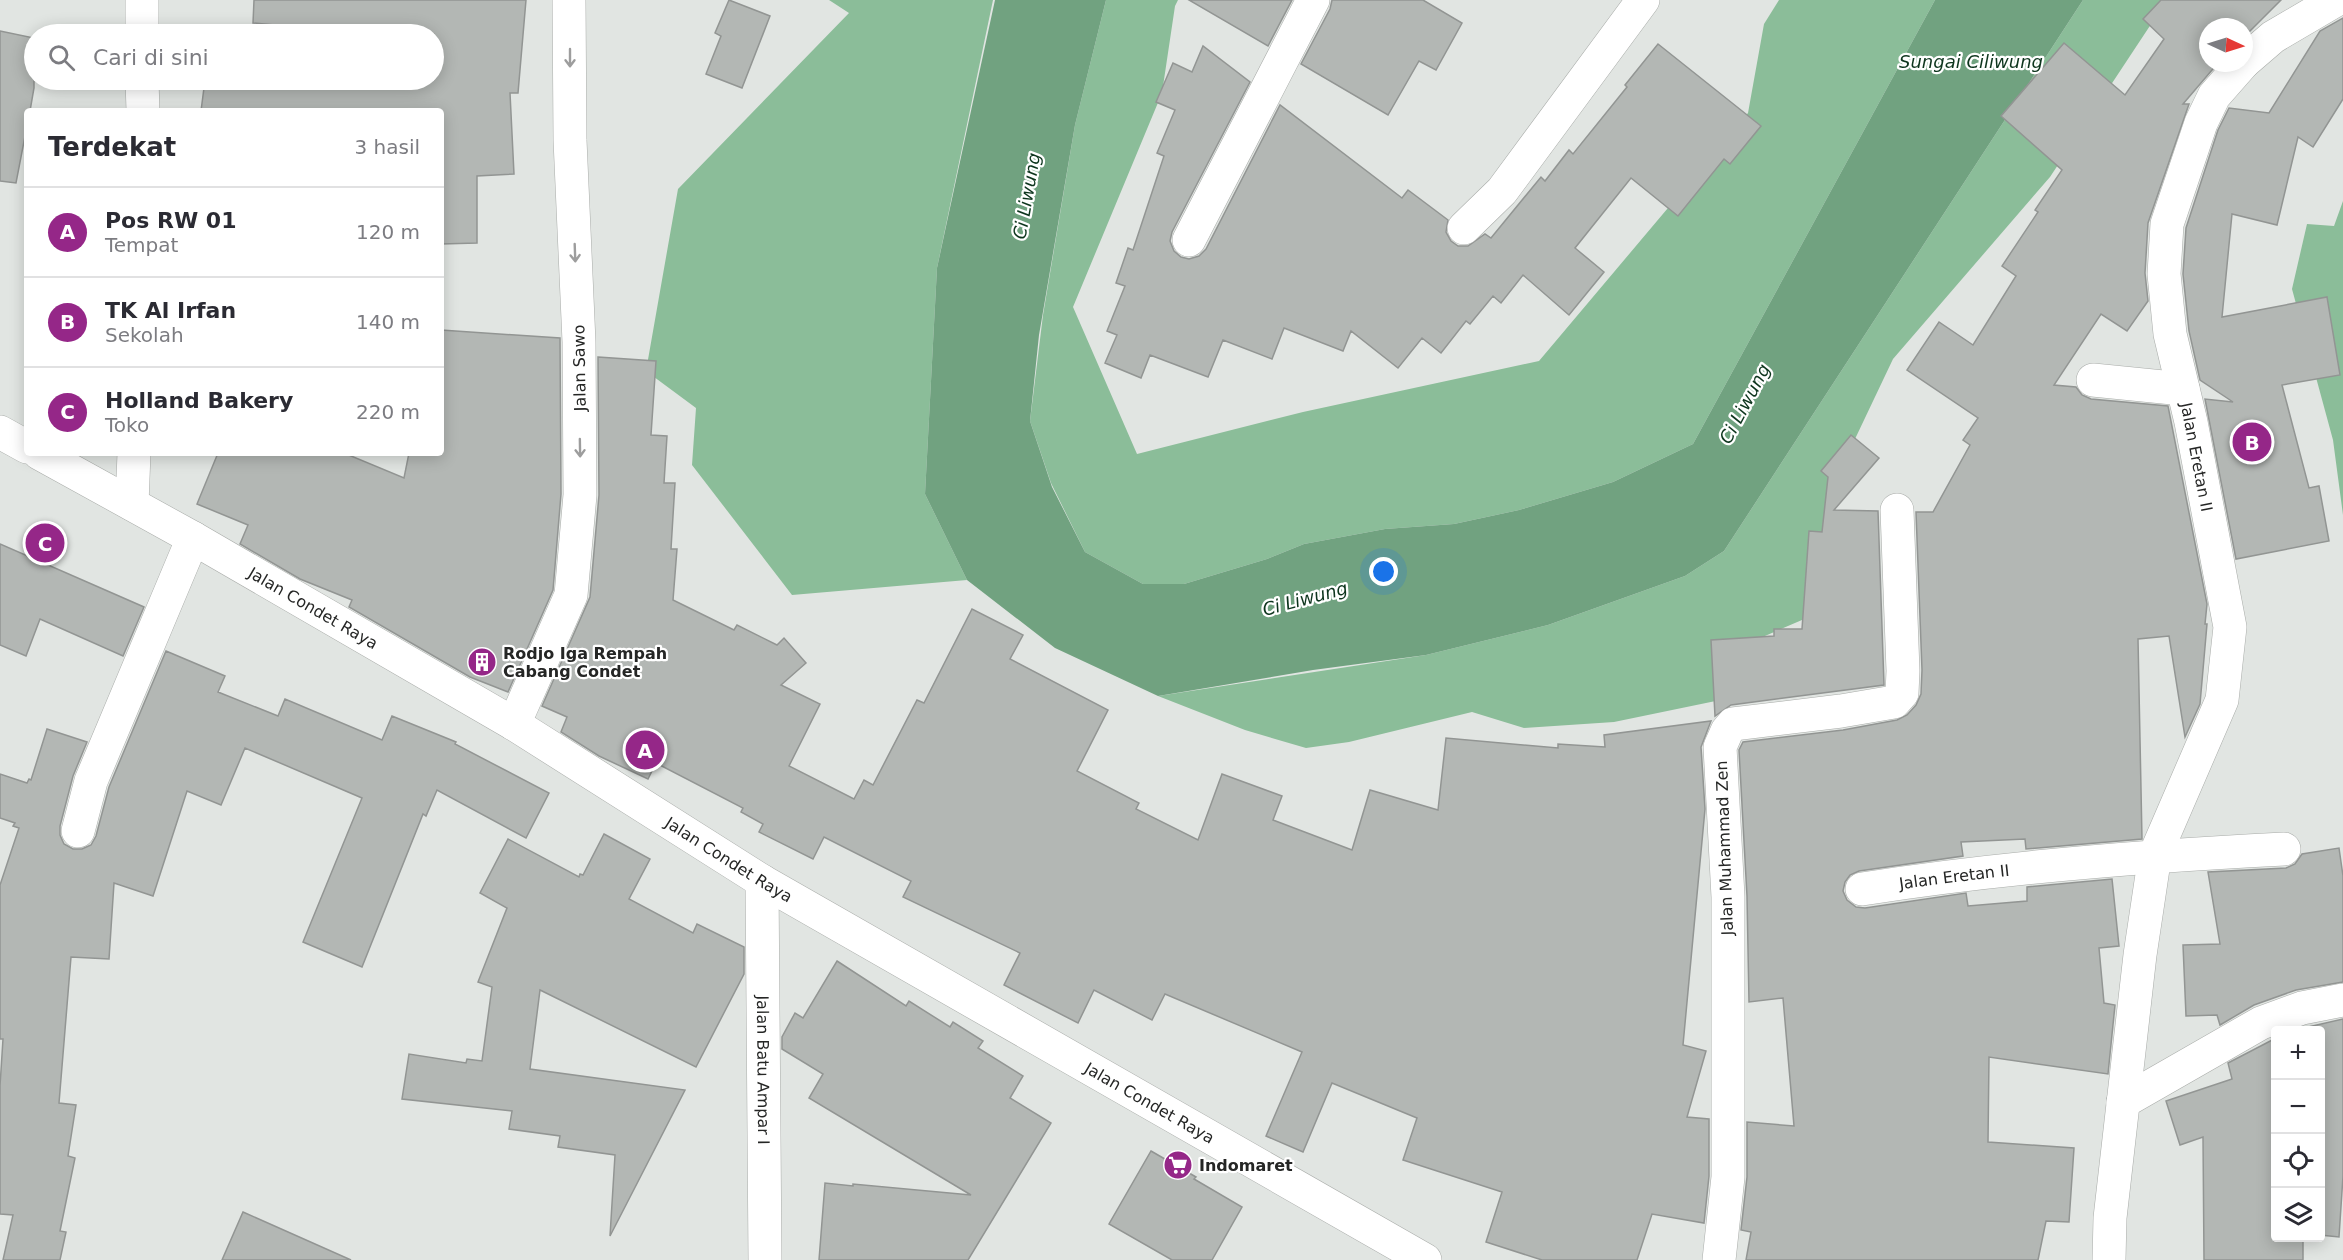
<!DOCTYPE html>
<html lang="id">
<head>
<meta charset="utf-8">
<style>
  :root { --surface:#fff; --page:#f7f7f7; --text:#2b2b33; --muted:#7c7c81; --line:#e1e1e2; --accent:#952788 }
  body { margin:0; font-family:"DejaVu Sans",sans-serif; background:var(--page); color:var(--text) }
  .controls { position:absolute; right:18px; bottom:18px; display:grid; overflow:hidden; border-radius:6px; box-shadow:0 3px 15px #0003 }
  .controls button { width:54px; height:54px; display:grid; place-items:center; padding:0; border:0; border-bottom:2px solid var(--line); background:var(--surface); color:var(--text); font:30px sans-serif }
  .compass { position:absolute; left:2199px; top:18px; width:54px; height:54px; border-radius:50%; background:var(--surface); box-shadow:0 3px 15px #0003; rotate:94deg }
  .you { position:absolute; left:1384px; top:572px; width:21px; height:21px; margin:-15px; border:4px solid #fff; border-radius:50%; background:#1a73e8; box-shadow:0 0 0 9px #1a73e833 }
  .badge { display:grid; place-items:center; width:39px; height:39px; border-radius:50%; background:var(--accent); color:#fff; font-size:20px; font-weight:700 }
  .pin { position:absolute; translate:-50% -50%; border:3px solid #fff; box-shadow:0 2px 6px #0006 }
  .list { margin:0; padding:0; list-style:none }
  h2 { display:flex; justify-content:space-between; align-items:center; height:78px; margin:0; padding:0 24px; font-size:26px }
  h2 small { font-size:20px; font-weight:400; color:var(--muted) }
  .list li { display:grid; grid-template-columns:39px 1fr auto; gap:18px; align-items:center; box-sizing:border-box; height:90px; padding:0 24px; border-top:2px solid var(--line) }
  .list b { display:block; font-size:22px; white-space:nowrap }
  .list p { margin:0; font-size:20px; white-space:nowrap; color:var(--muted) }
  .list em { font-size:20px; font-style:normal; color:var(--muted) }
  .icon { flex:none; width:33px; height:33px; fill:none; stroke:currentColor; stroke-width:2; stroke-linecap:round; stroke-linejoin:round }
  .map { position:relative; flex:none; width:2343px; height:1260px; overflow:hidden }
  .search { position:absolute; background:var(--surface); box-shadow:0 3px 15px #0003; left:24px; top:24px; width:420px; height:66px; display:flex; align-items:center; gap:15px; box-sizing:border-box; padding:0 21px; border-radius:33px; color:var(--muted); font-size:22px }
  .panel { position:absolute; background:var(--surface); box-shadow:0 3px 15px #0003; left:24px; top:108px; width:420px; height:348px; border-radius:6px }
  .map>svg:first-child { display:block }
  .forest { fill:#8bbd99 }
  .water { fill:#71a280 }
  .building { fill:#b3b7b4; stroke:#929593; stroke-width:1.5 }
  .lines { fill:none; stroke-linecap:round; stroke-linejoin:round }
  .minor-casing { stroke:#a9aca9; stroke-width:34 }
  .tertiary-casing { stroke:#a9aca9; stroke-width:34 }
  .minor { stroke:#fff; stroke-width:33 }
  .tertiary { stroke:#fff; stroke-width:33 }
  .oneway { stroke:#9d9d9d }
  .labels { text-anchor:middle; stroke-width:4.5; stroke-linejoin:round; paint-order:stroke }
  .street-label { font-size:16px; fill:#252625; stroke:#fff }
  .poi-label { font-size:16px; font-weight:bold; fill:#252625; stroke:#fff; text-anchor:start }
  .water-label { font-size:18px; font-style:italic; fill:#0d351d; stroke:#fff }
</style>
</head>
<body>
<div class="map">
<svg width="2343" height="1260" viewBox="0 0 2343 1260">
  <rect width="100%" height="100%" fill="#e1e5e2"/>
  <g class="forest">
    <polygon points="829,0 993,0 937,268 925,494 967,580 792,595 692,465 696,408 646,371 678,189 849,13"/>
    <polygon points="1106,0 1178,0 1175,6 1162,93 1073,307 1137,454 1303,412 1539,361 1748,113 1764,24 1779,0 1935,0 1693,444 1613,482 1519,510 1454,524 1385,529 1304,544 1267,559 1184,584 1143,584 1085,552 1051,483 1030,421 1043,315 1075,125"/>
    <polygon points="2083,0 2167,0 2050,177 1893,359 1836,479 1823,611 1744,645 1735,697 1614,722 1524,728 1472,712 1349,742 1306,748 1245,730 1158,696 1426,655 1548,625 1685,576 1724,551"/>
    <polygon points="2343,201 2343,515 2333,440 2292,289 2307,224 2334,226"/>
  </g>
  <polygon class="water" points="995,0 1106,0 1075,125 1039,335 1030,421 1052,487 1085,552 1143,584 1184,584 1267,559 1304,544 1385,529 1454,524 1519,510 1613,482 1693,444 1935,0 2083,0 1724,551 1685,576 1548,625 1426,655 1313,670 1158,696 1055,648 967,580 925,494 937,268"/>
  <g class="building">
    <polygon points="254,0 526,0 518,93 510,93 514,174 477,176 477,243 441,244 441,111 201,111 205,80 434,80 434,34 369,34 253,23"/>
    <polygon points="729,0 770,16 742,88 706,74 721,36 715,33"/>
    <polygon points="1189,0 1292,0 1268,46"/>
    <polygon points="1332,0 1423,0 1462,23 1436,70 1419,61 1388,115 1301,64 1330,9"/>
    <polygon points="2161,0 2281,0 2244,37 2244,27 2208,27 2208,63 2218,63 2183,104 2189,104 2148,223 2145,273 2148,301 2127,331 2101,314 2054,385 2076,387 2082,395 2091,399 2168,406 2207,604 2205,624 2207,624 2200,704 2185,737 2169,636 2138,639 2142,839 2026,849 2025,839 1961,842 1963,856 1859,871 1850,875 1845,882 1843,891 1847,900 1856,907 1865,908 1966,893 1968,906 2027,901 2027,887 2112,879 2119,946 2099,948 2104,1003 2115,1005 2108,1074 1989,1057 1988,1142 2074,1148 2069,1222 2046,1221 2038,1260 1746,1260 1751,1232 1741,1230 1747,1177 1747,1122 1794,1126 1783,998 1749,1002 1747,896 1739,750 1743,742 1843,730 1897,720 1907,715 1916,705 1921,694 1922,670 1916,512 1933,512 1970,445 1963,440 1978,418 1907,370 1939,322 1973,345 2016,276 2002,266 2038,212 2035,210 2062,170 2001,116 2064,43 2125,95 2164,39 2143,19"/>
    <polygon points="2343,18 2343,99 2313,147 2298,137 2277,225 2232,214 2222,317 2327,297 2340,375 2282,385 2309,488 2319,486 2329,541 2236,559 2205,399 2233,402 2200,380 2189,331 2183,274 2186,228 2218,130 2229,108 2269,113 2320,31"/>
    <polygon points="0,31 34,38 34,88 30,111 27,111 27,126 16,183 0,181"/>
    <polygon points="1658,44 1761,126 1730,164 1724,159 1678,216 1631,178 1575,248 1604,272 1569,315 1523,275 1501,303 1493,296 1470,324 1466,321 1441,353 1422,338 1398,368 1351,331 1343,351 1284,328 1272,359 1223,340 1208,377 1150,355 1141,378 1105,363 1117,335 1107,331 1125,286 1116,283 1128,248 1133,250 1164,156 1157,153 1175,110 1156,102 1173,63 1192,72 1203,46 1250,82 1172,232 1170,241 1174,251 1181,257 1189,259 1199,256 1206,249 1280,105 1402,198 1408,190 1448,220 1446,232 1451,241 1458,246 1468,246 1485,234 1491,238 1541,177 1545,181 1569,150 1573,154 1627,87 1625,85"/>
    <polygon points="441,330 560,338 561,494 553,590 508,692 470,677 349,607 352,600 300,579 240,544 248,525 197,504 218,453 344,453 404,478 409,453 441,453"/>
    <polygon points="598,357 656,361 651,435 667,436 664,483 675,483 671,549 677,549 673,600 734,630 737,625 777,645 784,638 806,663 781,685 820,704 789,766 854,799 864,780 873,785 917,700 924,703 972,609 1023,635 1010,659 1108,710 1077,771 1139,803 1136,809 1198,840 1222,774 1282,796 1273,820 1352,850 1370,790 1438,810 1446,738 1558,748 1558,744 1605,747 1604,735 1711,721 1701,747 1705,809 1683,1045 1706,1051 1687,1117 1709,1119 1709,1176 1704,1223 1652,1214 1637,1260 1542,1260 1486,1242 1502,1192 1403,1160 1417,1118 1332,1083 1303,1152 1266,1136 1302,1052 1165,994 1152,1020 1094,990 1078,1023 1004,985 1020,953 903,897 911,881 824,837 813,859 759,832 763,824 741,812 743,808 656,763 648,779 599,756 561,732 567,717 542,706 590,597 599,495"/>
    <polygon points="1851,435 1879,458 1834,510 1878,511 1884,685 1731,705 1715,716 1711,640 1774,636 1774,629 1802,629 1809,531 1822,532 1828,477 1821,471"/>
    <polygon points="0,544 144,607 123,656 40,619 26,656 0,645"/>
    <polygon points="166,651 225,676 218,692 278,716 285,699 382,740 392,716 456,742 455,744 549,793 526,838 437,790 426,816 423,814 362,967 303,942 362,798 245,748 221,805 187,791 153,896 114,883 109,959 71,957 59,1103 76,1105 68,1156 75,1158 60,1231 66,1232 60,1260 3,1260 13,1215 0,1214 0,1086 3,1039 0,1039 0,885 19,828 13,826 15,823 0,818 0,774 27,783 29,779 31,780 47,729 87,742 73,776 60,826 60,835 64,844 73,849 82,849 91,845 96,836 109,787"/>
    <polygon points="604,834 650,859 629,899 693,933 697,924 744,947 744,974 696,1067 540,990 530,1069 685,1090 610,1236 615,1155 558,1147 560,1136 509,1129 512,1111 402,1099 409,1054 466,1063 467,1059 482,1061 492,987 478,982 507,908 480,893 508,839 579,877 580,874 583,875"/>
    <polygon points="2339,848 2343,876 2343,982 2296,990 2254,1005 2220,1025 2217,1015 2186,1016 2183,945 2220,944 2208,872 2286,868 2295,864 2302,854"/>
    <polygon points="837,961 906,1006 909,1001 950,1027 953,1022 983,1041 978,1048 1023,1076 1010,1098 1051,1123 968,1260 819,1260 825,1183 853,1186 853,1184 971,1195 809,1098 823,1074 782,1049 782,1037 795,1013 803,1018"/>
    <polygon points="2343,1019 2343,1176 2339,1237 2320,1235 2320,1030 2295,1030"/>
    <polygon points="2276,1038 2276,1238 2303,1238 2303,1260 2204,1260 2203,1137 2180,1145 2166,1101 2232,1079 2228,1063"/>
    <polygon points="1151,1151 1196,1177 1194,1179 1242,1207 1212,1260 1172,1260 1109,1224"/>
    <polygon points="243,1212 351,1260 222,1260"/>
  </g>
  <g class="lines">
    <g class="minor-casing">
      <g id="minor">
        <polyline points="2244,62 2273,37 2336,0"/>
        <polyline points="1464,228 1502,191 1643,0"/>
        <polyline points="1189,240 1313,0"/>
        <polyline points="2093,380 2183,389"/>
        <polyline points="514,724 571,595 580,495 579,342 570,140 569,0"/>
        <polyline points="78,831 91,781 193,538"/>
        <path id="s1" d="M1862,889C2002,867 2143,856 2284,849"/>
        <polyline points="2123,1102 2261,1023 2302,1008 2343,1000"/>
        <polyline points="1719,1260 1728,1177 1728,897 1720,747 1727,731 1733,724 1841,711 1894,702 1902,693 1903,671 1897,510"/>
        <polyline points="2109,1260 2110,1218 2140,955 2155,855 2222,700 2230,627 2191,422 2170,334 2164,274 2167,224 2201,123 2214,96 2243,63"/>
      </g>
    </g>
    <g class="tertiary-casing">
      <g id="tertiary">
        <polyline points="142,0 142,34"/>
        <polyline points="142,80 143,111"/>
        <polyline points="0,432 27,447"/>
        <path id="s2" d="M39,453L193,538L514,724L762,881L1425,1260"/>
        <polyline points="132,504 134,453"/>
        <path id="s3" d="M762,881L765,1260"/>
      </g>
    </g>
    <use href="#minor" class="minor"/>
    <use href="#tertiary" class="tertiary"/>
  </g>
  <defs><path id="oneway-shaft" d="M-6 0H5M1.5-3L5.5 0L1.5 3" fill="none" stroke-width="1.6" stroke-linecap="round" stroke-linejoin="round" transform="scale(1.5)"/></defs>
  <g class="oneway">
    <use href="#oneway-shaft" transform="translate(570 58) rotate(90)"/>
    <use href="#oneway-shaft" transform="translate(575 253) rotate(88)"/>
    <use href="#oneway-shaft" transform="translate(580 448) rotate(89)"/>
  </g>
  <defs>
    <g id="building-disc" transform="scale(1.5)"><circle r="9.5" fill="#952788" stroke="#fff"/><path d="M-4-6H4V6H1V3H-1V6H-4ZM-2.5-4.3h1.7v1.8h-1.7ZM.8-4.3h1.7v1.8H.8ZM-2.5-1h1.7V.8h-1.7ZM.8-1h1.7V.8H.8Z" fill="#fff"/></g>
    <g id="supermarket-disc" transform="scale(1.5)"><circle r="9.5" fill="#952788" stroke="#fff"/><path d="M-6-5.5h2.5l.6 2H6L4.5 2H-2.5L-4.4-4H-6ZM-1.5 3.2a1.3 1.3 0 1 0 .1 0ZM3 3.2a1.3 1.3 0 1 0 .1 0Z" fill="#fff"/></g>
  </defs>
  <g fill-rule="evenodd">
    <use href="#building-disc" x="482" y="662"/>
    <use href="#supermarket-disc" x="1178" y="1165"/>
  </g>
  <g class="labels">
    <g class="street-label">
      <text transform="translate(579 368) rotate(-91)" y="6">Jalan Sawo</text>
      <text transform="translate(2197 457) rotate(79)" y="6">Jalan Eretan II</text>
      <text dy="6" stroke="none"><textPath href="#s2" startOffset="315">Jalan Condet Raya</textPath></text>
      <text transform="translate(1724 848) rotate(-92)" y="6">Jalan Muhammad Zen</text>
      <text dy="6" stroke="none"><textPath href="#s2" startOffset="801">Jalan Condet Raya</textPath></text>
      <text dy="6" stroke="none"><textPath href="#s1" startOffset="93">Jalan Eretan II</textPath></text>
      <text dy="6" stroke="none"><textPath href="#s3" startOffset="189">Jalan Batu Ampar I</textPath></text>
      <text dy="6" stroke="none"><textPath href="#s2" startOffset="1287">Jalan Condet Raya</textPath></text>
    </g>
    <g class="poi-label">
      <text x="503" y="659">Rodjo Iga Rempah<tspan x="503" dy="18">Cabang Condet</tspan></text>
      <text x="1199" y="1171">Indomaret</text>
    </g>
    <g class="water-label">
      <text x="1971" y="68">Sungai Ciliwung</text>
      <text transform="translate(1027 196) rotate(-80)" y="6">Ci Liwung</text>
      <text transform="translate(1745 404) rotate(-62)" y="6">Ci Liwung</text>
      <text transform="translate(1305 599) rotate(-15)" y="6">Ci Liwung</text>
    </g>
  </g>
</svg>
<div class="controls">
<button>+</button>
<button>−</button>
<button><svg class="icon" aria-label="locate" viewBox="0 0 24 24"><circle cx="12" cy="12" r="6"/><path d="M12 2v4M12 18v4M2 12h4M18 12h4"/></svg></button>
<button><svg class="icon" aria-label="layers" viewBox="0 0 24 24"><path d="M12 4l9 5-9 5-9-5zM3 14l9 5 9-5"/></svg></button>
</div>
<svg class="compass" viewBox="-18 -18 36 36"><path d="M0-13l5 13h-10z" fill="#e53935"/><path d="M0 13l5-13h-10z" fill="#7c7c81"/></svg>
<div class="you"></div>
<div class="pin badge" style="left:645px;top:750px">A</div>
<div class="pin badge" style="left:2252px;top:442px">B</div>
<div class="pin badge" style="left:45px;top:543px">C</div>
<div class="search"><svg class="icon" aria-label="search" viewBox="0 0 24 24"><circle cx="10" cy="10" r="6"/><path d="M15 15l6 6"/></svg>Cari di sini</div>
<section class="panel">
<h2>Terdekat<small>3 hasil</small></h2>
<ul class="list">
<li><span class="badge">A</span><div><b>Pos RW 01</b><p>Tempat</p></div><em>120 m</em></li>
<li><span class="badge">B</span><div><b>TK Al Irfan</b><p>Sekolah</p></div><em>140 m</em></li>
<li><span class="badge">C</span><div><b>Holland Bakery</b><p>Toko</p></div><em>220 m</em></li>
</ul>
</section>
</div>
</body>
</html>
